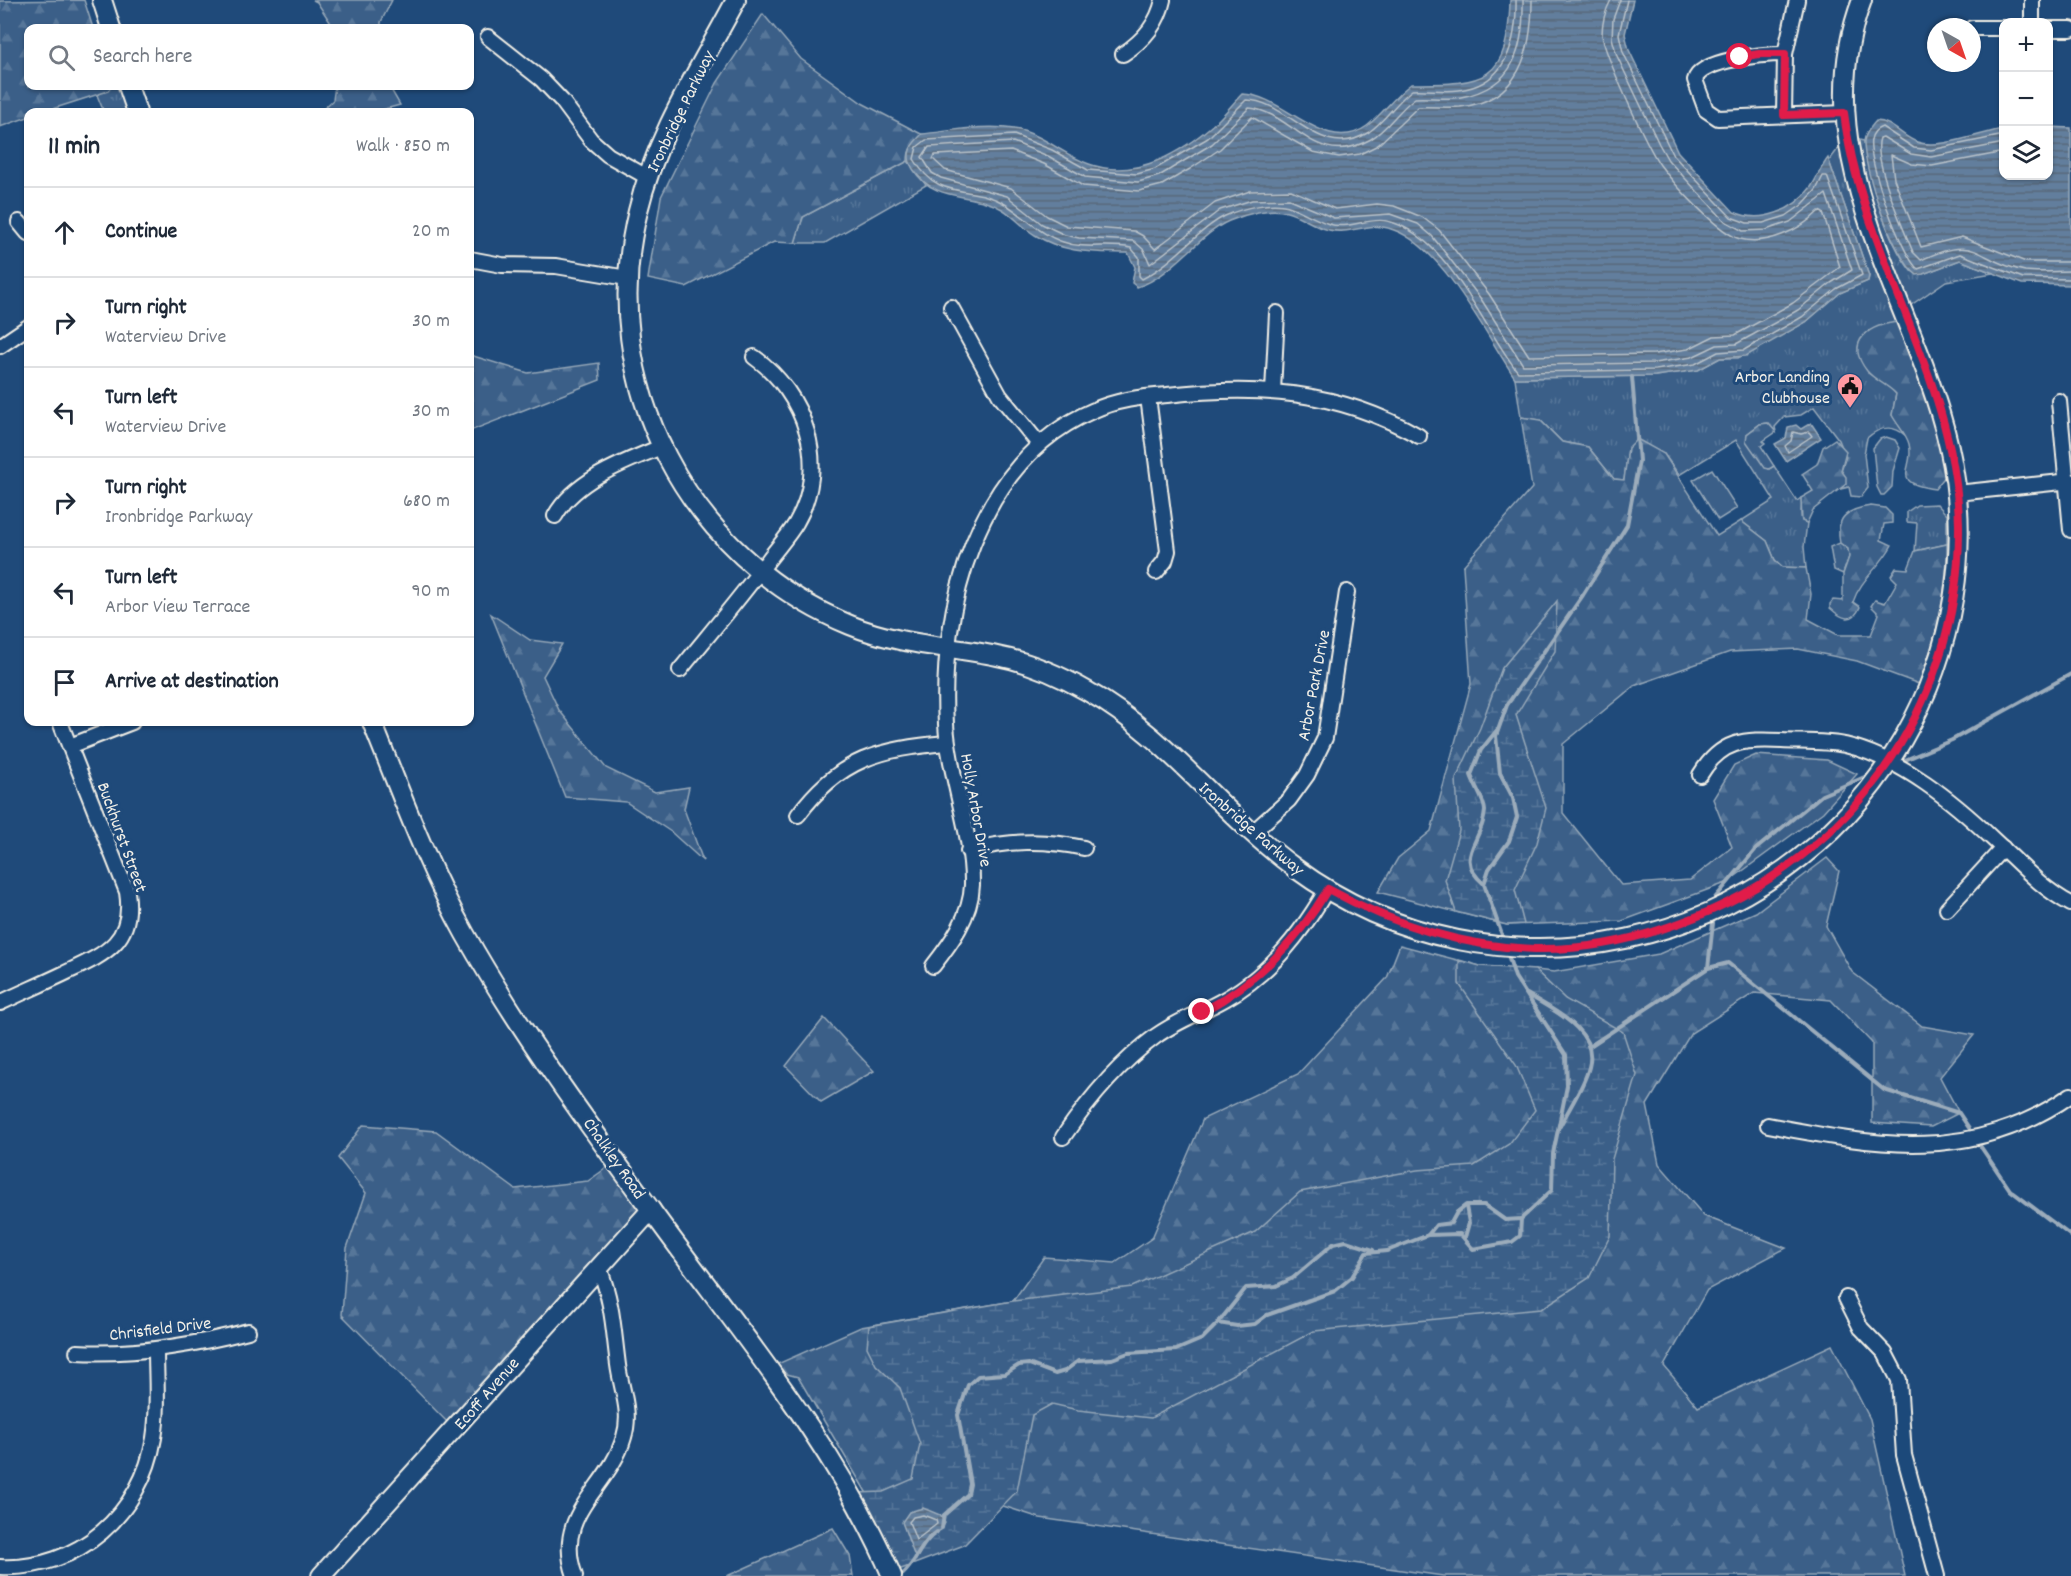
<!DOCTYPE html>
<html lang="en">
<head>
<meta charset="utf-8">
<style>
  :root { --surface:#fff; --page:#f2f2f3; --text:#1f2937; --muted:#747a83; --line:#e0e1e3 }
  body { margin:0; font-family:Dekko,sans-serif; background:var(--page); color:var(--text) }
  .controls { position:absolute; right:18px; top:18px; display:grid; overflow:hidden; border-radius:12px; box-shadow:0 2px 4px #0004 }
  .controls button { width:54px; height:54px; display:grid; place-items:center; padding:0; border:0; border-bottom:2px solid var(--line); background:var(--surface); color:var(--text); font:30px sans-serif }
  .compass { position:absolute; left:1927px; top:18px; width:54px; height:54px; border-radius:50%; background:var(--surface); box-shadow:0 2px 4px #0004; rotate:140deg }
  .stop { position:absolute; width:18px; height:18px; margin:-14px; border:4px solid #e11d48; border-radius:50%; background:#fff }
  .stop.end { background:#e11d48; border-color:#fff; box-shadow:0 2px 6px #0008 }
  .list { margin:0; padding:0; list-style:none }
  h2 { display:flex; justify-content:space-between; align-items:center; height:78px; margin:0; padding:0 24px; font-size:26px }
  h2 small { font-size:20px; font-weight:400; color:var(--muted) }
  .list li { display:grid; grid-template-columns:39px 1fr auto; gap:18px; align-items:center; box-sizing:border-box; height:90px; padding:0 24px; border-top:2px solid var(--line) }
  .list b { display:block; font-size:22px; white-space:nowrap }
  .list p { margin:0; font-size:20px; white-space:nowrap; color:var(--muted) }
  .list em { font-size:20px; font-style:normal; color:var(--muted) }
  .icon { flex:none; width:33px; height:33px; fill:none; stroke:currentColor; stroke-width:2; stroke-linecap:round; stroke-linejoin:round }
  .map { position:relative; flex:none; width:2071px; height:1576px; overflow:hidden }
  .search { position:absolute; background:var(--surface); box-shadow:0 2px 4px #0004; left:24px; top:24px; width:450px; height:66px; display:flex; align-items:center; gap:15px; box-sizing:border-box; padding:0 21px; border-radius:12px; color:var(--muted); font-size:22px }
  .panel { position:absolute; background:var(--surface); box-shadow:0 2px 4px #0004; left:24px; top:108px; width:450px; height:618px; border-radius:12px }
  .map>svg:first-child { display:block }
  .grass { fill:url(#grass-tufts); stroke:#97a8b8; stroke-width:1.5 }
  .forest { fill:url(#forest-firs); stroke:#97a8b8; stroke-width:1.5 }
  .wetland { fill:url(#wetland-marsh); stroke:#97a8b8; stroke-width:1.5 }
  .park { fill:#3a5f88; stroke:#97a8b8; stroke-width:1.5 }
  .water { fill:url(#water-rules); stroke:#9cacbb; stroke-width:1.5 }
  .lines { fill:none; stroke-linecap:round; stroke-linejoin:round }
  .shore { stroke:#bac3ca; stroke-width:1.5 }
  .stream { stroke:#9cacbb; stroke-width:4 }
  .minor-casing { stroke:#f4f1e8; stroke-width:18 }
  .tertiary-casing { stroke:#f4f1e8; stroke-width:22 }
  .minor { stroke:#1f4a7a; stroke-width:14 }
  .tertiary { stroke:#1f4a7a; stroke-width:18 }
  .route { stroke:#e11d48; stroke-width:8 }
  .labels { text-anchor:middle; stroke-width:6; stroke-linejoin:round; paint-order:stroke }
  .street-label { font-size:18px; fill:#f4f1e8; stroke:#1f4a7a }
  .poi-label { font-size:18px; fill:#f4f1e8; stroke:#1f4a7a; text-anchor:end }
</style>
</head>
<body>
<div class="map">
<svg width="2071" height="1576" viewBox="0 0 2071 1576">
  <defs>
    <pattern id="grass-tufts" width="24" height="20" patternUnits="userSpaceOnUse" patternTransform="scale(1.5)"><rect width="24" height="20" fill="#3a5f88"/><path d="M3 7l-1-3M5 7V3M7 7l1-3M15 17l-1-3M17 17v-4M19 17l1-3" fill="none" stroke="#577699"/></pattern>
    <pattern id="forest-firs" width="22" height="20" patternUnits="userSpaceOnUse" patternTransform="scale(1.5)"><rect width="22" height="20" fill="#3a5f88"/><path d="M5 1l3.5 6h-7zM16 11l3.5 6h-7z" fill="#577699"/></pattern>
    <pattern id="wetland-marsh" width="20" height="14" patternUnits="userSpaceOnUse" patternTransform="scale(1.5)"><rect width="20" height="14" fill="#3a5f88"/><path d="M1 5h8M5 5V1M11 12h8M15 12V8" fill="none" stroke="#577699"/></pattern>
    <pattern id="water-rules" width="6" height="5" patternUnits="userSpaceOnUse" patternTransform="scale(1.5)"><rect width="6" height="5" fill="#627e9d"/><path d="M0 2.5h6" fill="none" stroke="#58687a"/></pattern>
  </defs>
  <rect width="100%" height="100%" fill="#1f4a7a"/>
  <filter id="ink" filterUnits="userSpaceOnUse"><feTurbulence type="fractalNoise" baseFrequency=".0167" numOctaves="2"/><feDisplacementMap in="SourceGraphic" scale="12" xChannelSelector="R" yChannelSelector="G"/><feConvolveMatrix kernelMatrix="1 2 1 2 8 2 1 2 1" color-interpolation-filters="sRGB"/></filter>
  <g filter="url(#ink)">
    <g class="grass">
      <polygon points="112,86 121,86 130,112 104,112 97,95"/>
      <path d="M1847,137L1864,141C1869,181 1886,239 1911,271L1923,274L1960,260L1993,273L1946,281L1898,314L1900,322L1868,373L1888,385L1896,394L1892,415L1906,436C1893,424 1879,427 1867,438L1864,454L1868,488L1861,497L1851,496L1849,487L1841,489C1847,482 1846,478 1841,470L1846,457L1839,440L1814,407L1801,415L1784,417L1775,427L1776,432L1768,423L1760,424L1747,434L1769,469L1774,466L1797,501L1801,498C1803,507 1799,512 1802,521L1807,523L1804,547L1806,568L1783,567L1775,560L1767,541L1741,521L1774,500L1736,440L1679,475L1664,454L1628,448L1624,480L1614,479L1588,447L1562,442L1540,420L1521,417L1515,378L1655,376L1698,370L1720,358H1738L1806,322L1839,293L1868,281L1869,276L1829,161Z"/>
      <polygon points="908,161 926,185 825,243 795,243 803,217"/>
      <polygon points="1937,504 1947,515 1947,544 1915,551 1917,523 1907,522 1907,512 1917,505"/>
      <polygon points="1840,543 1848,549 1849,557 1843,574 1834,570 1830,547"/>
    </g>
    <g class="forest">
      <polygon points="84,0 93,28 28,28 28,86 112,86 108,91 43,112 28,112 28,117 0,127 0,1"/>
      <polygon points="313,0 392,0 381,22 381,28 334,28 317,2"/>
      <path d="M763,14L801,59L862,103L923,135C913,143 908,148 908,161L803,217L795,243L774,242L686,287L648,279L661,197L717,83Z"/>
      <polygon points="335,86 389,86 400,105 374,112 320,112 333,100"/>
      <path d="M1900,322L1928,397L1947,474L1935,489C1887,482 1916,469 1909,444C1906,433 1897,425 1892,415L1896,394C1888,385 1874,380 1867,371C1843,340 1871,324 1900,322Z"/>
      <polygon points="470,355 528,373 599,363 600,380 470,431"/>
      <path d="M1521,417L1540,420L1562,442L1588,447L1614,479L1624,480L1628,448L1637,439L1664,454L1717,536L1741,521L1767,541L1775,560L1782,567L1806,568L1811,594L1808,619L1838,635H1871L1879,614L1871,606L1875,600L1885,603L1897,582L1891,576L1896,568L1908,569L1915,551L1947,544C1948,592 1936,639 1919,684L1857,661L1798,649L1730,652L1634,686L1563,744V813L1621,885L1690,880L1732,847L1713,799L1734,765L1756,755L1827,760L1857,774L1823,812L1726,883L1622,921L1507,925L1378,892L1398,858L1431,831L1471,684L1463,566L1532,488Z"/>
      <polygon points="1768,423 1776,432 1763,441 1765,443 1761,446 1774,466 1769,469 1765,468 1746,441 1747,434 1760,424"/>
      <polygon points="1886,437 1895,440 1900,448 1893,471 1892,487 1884,495 1881,495 1877,487 1873,448 1880,439"/>
      <polygon points="1835,439 1846,451 1841,470 1846,477 1846,484 1813,510 1807,523 1802,521 1801,498 1813,491 1802,474 1817,464 1823,447"/>
      <path d="M1871,506L1885,508L1892,515V523L1884,524L1881,540L1892,545C1881,566 1860,580 1853,602L1860,607C1853,624 1842,619 1830,608V604L1833,600L1843,601V574L1849,557L1848,549L1840,543C1835,517 1847,509 1871,506Z"/>
      <polygon points="491,614 530,640 562,644 543,676 559,710 606,768 655,792 689,787 684,809 703,861 671,832 626,802 565,797"/>
      <polygon points="1827,858 1839,871 1826,926 1852,972 1922,1026 1974,1035 1940,1077 1959,1113 1931,1127 1872,1123 1872,1043 1831,1000 1754,993 1691,1033 1647,1105 1659,1164 1704,1216 1786,1248 1707,1290 1664,1366 1698,1407 1832,1345 1870,1419 1905,1576 1443,1576 1040,1518 991,1502 1019,1405 1271,1327 1542,1293 1565,999 1535,970 1554,972 1659,954 1756,912"/>
      <polygon points="1400,945 1480,966 1499,967 1553,1059 1541,1147 1230,1268 937,1478 869,1497 798,1377 776,1371 773,1366 861,1327 1013,1301 1044,1257 1115,1263 1152,1238 1203,1119 1298,1074 1387,978"/>
      <polygon points="824,1018 874,1071 821,1102 786,1066"/>
      <polygon points="363,1125 436,1131 515,1189 588,1181 612,1164 639,1208 633,1220 451,1426 342,1315 347,1248 366,1193 338,1158"/>
      <polygon points="833,1528 850,1556 853,1576 727,1576"/>
    </g>
    <g class="wetland">
      <polygon points="1557,601 1555,651 1516,715 1546,808 1537,843 1515,890 1524,924 1507,925 1456,912 1445,880 1459,831 1456,779 1480,728 1502,668"/>
      <polygon points="1459,960 1480,966 1535,970 1565,999 1623,1032 1637,1075 1612,1159 1610,1236 1589,1278 1541,1309 1314,1331 1151,1418 1078,1410 1052,1404 1032,1415 1017,1491 964,1545 896,1571 857,1493 883,1492 913,1479 920,1444 900,1388 876,1365 867,1347 869,1326 1013,1301 1132,1287 1255,1232 1300,1192 1417,1170 1474,1166 1509,1144 1535,1110 1516,1065 1459,984"/>
    </g>
    <polygon class="park" points="1712,469 1737,508 1718,520 1693,480"/>
    <g class="water">
      <path d="M1510,0H1633L1625,34L1629,50L1678,152L1734,212C1761,224 1794,211 1811,187C1817,178 1821,167 1828,158L1869,276L1868,281L1840,293L1806,322L1746,356L1720,358L1698,370L1655,376L1515,378C1485,334 1441,242 1388,228C1369,222 1349,235 1329,230C1314,227 1302,216 1287,212C1271,207 1245,214 1229,221C1199,234 1173,276 1137,287L1132,283L1135,267L1128,253C1095,252 1065,254 1035,235C1023,228 1014,216 1002,209C972,191 935,204 913,169C904,154 911,145 922,134C952,131 985,124 1014,129C1042,133 1063,155 1089,164C1136,181 1183,152 1217,121C1226,113 1233,103 1242,94C1284,94 1325,157 1367,126C1383,114 1394,96 1411,84C1485,84 1508,83 1510,0Z"/>
      <path d="M1876,121C1892,121 1902,137 1917,142C1938,150 1980,133 2003,129L2004,176H2048L2049,127L2071,128V285L2022,284L1960,260L1923,274L1917,275C1894,260 1863,169 1864,141C1865,133 1871,127 1876,121Z"/>
      <polygon points="1811,423 1821,438 1786,461 1775,444 1786,438 1788,427 1796,425 1801,429"/>
      <polygon points="923,1508 940,1515 945,1523 941,1530 928,1537 916,1560 902,1522 909,1512"/>
    </g>
    <g class="lines">
      <g class="shore">
        <path d="M1516,0C1517,42 1507,84 1459,90C1444,92 1427,89 1412,90C1396,102 1385,121 1369,132C1320,164 1289,100 1246,100L1208,138L1155,169L1137,174L1088,170L1052,150L1014,135L926,140L917,147L914,159C939,203 971,183 1005,204C1025,216 1040,235 1063,242C1085,250 1109,243 1131,248L1139,257V276L1142,279C1173,264 1197,230 1225,216C1242,208 1273,200 1291,207C1304,212 1316,220 1329,224C1348,230 1368,217 1387,221C1447,234 1483,328 1518,372L1655,370L1695,364L1718,352L1744,350L1802,317L1836,289L1862,275L1827,176H1823L1816,190L1802,205L1786,216L1763,223H1747L1731,217L1673,155L1623,52L1619,34L1627,0"/>
        <path d="M1523,0C1524,48 1515,87 1461,97C1446,100 1430,97 1415,98C1399,109 1388,129 1371,139C1315,171 1293,112 1249,108L1212,144L1159,176L1138,182L1085,177L1048,156L1013,142L929,147L922,157L932,173L941,178L1007,196L1042,224L1065,235L1079,238L1134,241L1144,250L1150,264L1220,210L1252,200L1289,199L1334,218L1390,214L1418,224L1432,236L1481,299L1523,365L1654,363L1692,357L1717,345L1736,344L1798,310L1831,283L1852,270L1826,194L1790,222L1766,230L1743,231L1725,221L1668,160L1659,144L1617,56L1612,38L1613,19L1620,0"/>
        <path d="M1532,0C1532,51 1520,101 1460,107C1446,108 1432,106 1418,107L1378,145L1360,154L1339,157L1313,152L1252,117L1220,149L1190,169L1162,185L1139,191L1083,186L1044,164L1011,151L935,155L933,159L945,170L1011,188L1047,216L1067,226L1134,231L1143,236L1155,249L1215,203L1250,191L1291,190L1335,209L1377,204L1394,206L1422,217L1439,230L1489,294L1529,356L1654,354L1688,349L1714,336L1735,335L1793,303L1840,267L1823,213L1819,211C1801,230 1766,246 1740,239C1718,233 1674,184 1660,165C1648,148 1604,54 1602,35C1602,23 1605,11 1611,0"/>
        <path d="M2004,135L1931,150L1914,148L1882,127C1876,129 1872,133 1871,140C1867,160 1902,257 1918,269L1960,254L2023,278L2071,279"/>
        <path d="M2004,143L1931,157L1911,154L1883,137L1880,138C1872,159 1904,230 1913,252L1921,260C1980,232 1974,261 2025,271C2040,273 2056,271 2071,271"/>
        <polyline points="2004,152 1932,166 1912,164 1891,155 1894,179 1921,247 1962,237 2026,262 2071,262"/>
        <polygon points="1793,432 1801,434 1809,432 1812,436 1788,452 1785,446 1791,441"/>
        <polygon points="923,1515 936,1520 937,1524 916,1540 909,1522 913,1517"/>
      </g>
      <g class="stream">
        <polyline points="1905,760 1952,740 2071,674"/>
        <path d="M1484,884C1452,857 1483,842 1485,811C1485,801 1474,785 1471,775L1481,750L1497,730"/>
        <polyline points="1715,898 1756,849 1822,795 1867,776"/>
        <polyline points="1502,935 1484,884 1489,869 1509,841 1517,817 1513,798 1500,773 1496,736 1507,705 1583,595 1627,525 1639,461 1632,377"/>
        <polyline points="1708,968 1728,963 1884,1090 1959,1113 1969,1128"/>
        <path d="M1527,994C1552,1010 1599,1030 1589,1067C1584,1087 1569,1108 1560,1126"/>
        <polyline points="1590,1046 1708,968 1713,923"/>
        <polyline points="1981,1147 2010,1190 2071,1236"/>
        <polyline points="1428,1235 1436,1225 1451,1223 1457,1212 1466,1205 1484,1205 1505,1220 1521,1219"/>
        <polyline points="1465,1237 1469,1223 1466,1206"/>
        <polyline points="1218,1323 1246,1288 1276,1286 1293,1278 1333,1244 1346,1241 1373,1250"/>
        <polyline points="942,1528 944,1515 968,1494 970,1484 958,1415 968,1385 978,1376 1005,1374 1019,1365 1029,1364 1055,1374 1065,1371 1078,1361 1112,1359 1128,1353 1176,1350 1202,1339 1218,1323 1237,1326 1255,1324 1267,1315 1335,1291 1352,1277 1366,1253 1387,1251 1428,1235 1460,1234 1473,1249 1512,1242 1520,1236 1521,1219 1552,1190 1553,1154 1567,1086 1566,1055 1515,977 1509,958"/>
        <path d="M903,1574C917,1561 921,1542 937,1532"/>
      </g>
      <g class="minor-casing">
        <g id="minor">
          <polyline points="2032,22 2032,0"/>
          <polyline points="1972,28 2004,28"/>
          <polyline points="2048,29 2071,29"/>
          <polyline points="488,37 541,79 562,101 591,140 608,155 647,177"/>
          <path d="M1123,54C1143,41 1158,24 1163,0"/>
          <path d="M1785,54C1767,54 1700,59 1695,80L1706,110L1718,118L1844,113"/>
          <polyline points="1784,115 1785,54 1797,0"/>
          <polyline points="19,222 28,233"/>
          <polyline points="470,259 502,265 556,266 627,278"/>
          <polyline points="951,307 1000,396 1039,444"/>
          <polyline points="0,346 28,327"/>
          <polyline points="1273,391 1277,313"/>
          <polyline points="1148,397 1168,551 1165,561 1156,572"/>
          <polyline points="2059,401 2071,530"/>
          <polyline points="1957,493 2071,481"/>
          <path d="M555,516C575,480 624,462 661,447"/>
          <path d="M680,670C710,633 741,597 769,559C778,547 789,535 796,523C830,465 805,393 754,357"/>
          <polyline points="70,746 132,722"/>
          <path d="M1700,775C1721,740 1744,739 1782,741C1803,742 1825,741 1845,745C1901,758 1954,802 1994,840C2019,863 2041,888 2071,904"/>
          <path d="M798,815C840,758 880,749 947,743"/>
          <polyline points="1252,833 1289,800 1307,775 1325,738 1347,592"/>
          <path d="M968,851C1008,840 1044,839 1084,848"/>
          <polyline points="1947,909 2003,848"/>
          <path d="M933,966C951,943 971,916 972,885C973,834 949,777 946,724C939,609 977,461 1092,411C1116,400 1141,397 1167,395C1258,385 1337,390 1419,436"/>
          <path d="M0,1003C21,993 42,984 63,974C103,955 135,943 127,892L60,722"/>
          <path d="M1768,1125C1877,1146 1972,1164 2071,1095"/>
          <path d="M1063,1137C1089,1099 1118,1064 1156,1036C1177,1021 1202,1012 1225,999C1270,974 1302,933 1327,889"/>
          <polyline points="1846,1298 1861,1328 1885,1353 1899,1380 1904,1455 1937,1576"/>
          <path d="M77,1352C136,1355 191,1346 248,1331"/>
          <path d="M0,1567C78,1571 142,1513 154,1438C159,1409 156,1379 156,1350"/>
          <path d="M575,1576C552,1513 609,1490 624,1437C632,1412 621,1389 618,1365C613,1327 613,1304 599,1267"/>
        </g>
      </g>
      <g class="tertiary-casing">
        <g id="tertiary">
          <polyline points="102,0 111,28"/>
          <path d="M736,0C700,68 656,135 638,211C595,382 688,558 850,625C898,645 948,646 997,656C1029,662 1059,675 1087,691C1168,736 1221,814 1295,868C1495,1015 1780,952 1903,739C1953,652 1972,546 1949,447C1915,298 1802,158 1862,0"/>
          <polyline points="128,86 137,112"/>
          <path d="M372,722C401,793 427,866 465,934C519,1030 586,1121 651,1210C736,1328 834,1441 892,1576"/>
          <polyline points="321,1576 651,1210"/>
        </g>
      </g>
      <use href="#minor" class="minor"/>
      <use href="#tertiary" class="tertiary"/>
    </g>
  </g>
  <g class="lines" filter="url(#ink)">
    <path class="route" d="M1202,1012C1257,982 1296,943 1328,889C1392,924 1461,947 1535,949C1579,950 1624,942 1665,928C1843,871 1961,712 1959,525C1957,379 1861,255 1844,113L1784,115L1785,54H1759L1740,57"/>
  </g>
  <defs>
    <g id="civic-pin" transform="scale(1.35)"><path d="M0 17L-7.5 6A9.5 9.5 0 1 1 7.5 6Z" fill="#ff9aa2" stroke="#1f4a7a"/><path d="M-.6-6.5H3V-4.5H.6V-3L4-1V1h2V6H-6V1h2V-1L-.6-3ZM-1.2 2.5V6h2.4V2.5Z" fill="#111"/></g>
  </defs>
  <g fill-rule="evenodd">
    <use href="#civic-pin" x="1850" y="386"/>
  </g>
  <g class="labels">
    <g class="street-label">
      <text transform="translate(680 111) rotate(-64)" y="6">Ironbridge Parkway</text>
      <text transform="translate(1313 685) rotate(-79)" y="6">Arbor Park Drive</text>
      <text transform="translate(977 810) rotate(80)" y="6">Holly Arbor Drive</text>
      <text transform="translate(1252 828) rotate(41)" y="6">Ironbridge Parkway</text>
      <text transform="translate(123 837) rotate(70)" y="6">Buckhurst Street</text>
      <text transform="translate(615 1158) rotate(55)" y="6">Chalkley Road</text>
      <text transform="translate(160 1328) rotate(-7)" y="6">Chrisfield Drive</text>
      <text transform="translate(486 1393) rotate(-49)" y="6">Ecoff Avenue</text>
    </g>
    <g class="poi-label">
      <text x="1830" y="382">Arbor Landing<tspan x="1830" dy="21">Clubhouse</tspan></text>
    </g>
  </g>
</svg>
<div class="controls">
<button>+</button>
<button>−</button>
<button><svg class="icon" aria-label="layers" viewBox="0 0 24 24"><path d="M12 4l9 5-9 5-9-5zM3 14l9 5 9-5"/></svg></button>
</div>
<svg class="compass" viewBox="-18 -18 36 36"><path d="M0-13l5 13h-10z" fill="#e53935"/><path d="M0 13l5-13h-10z" fill="#747a83"/></svg>
<div class="stop" style="left:1740px;top:57px"></div>
<div class="stop end" style="left:1202px;top:1012px"></div>
<div class="search"><svg class="icon" aria-label="search" viewBox="0 0 24 24"><circle cx="10" cy="10" r="6"/><path d="M15 15l6 6"/></svg>Search here</div>
<section class="panel">
<h2>11 min<small>Walk · 850 m</small></h2>
<ul class="list">
<li><svg class="icon" aria-label="ahead" viewBox="0 0 24 24"><path d="M12 20V5M6 11l6-6 6 6"/></svg><div><b>Continue</b></div><em>20 m</em></li>
<li><svg class="icon" aria-label="right" viewBox="0 0 24 24"><path d="M7 20v-9h11M14 6l5 5-5 5"/></svg><div><b>Turn right</b><p>Waterview Drive</p></div><em>30 m</em></li>
<li><svg class="icon" aria-label="left" viewBox="0 0 24 24"><path d="M17 20v-9H6M10 6l-5 5 5 5"/></svg><div><b>Turn left</b><p>Waterview Drive</p></div><em>30 m</em></li>
<li><svg class="icon" aria-label="right" viewBox="0 0 24 24"><path d="M7 20v-9h11M14 6l5 5-5 5"/></svg><div><b>Turn right</b><p>Ironbridge Parkway</p></div><em>680 m</em></li>
<li><svg class="icon" aria-label="left" viewBox="0 0 24 24"><path d="M17 20v-9H6M10 6l-5 5 5 5"/></svg><div><b>Turn left</b><p>Arbor View Terrace</p></div><em>90 m</em></li>
<li><svg class="icon" aria-label="arrive" viewBox="0 0 24 24"><path d="M6 21V4h12l-3 4 3 4H6"/></svg><div><b>Arrive at destination</b></div></li>
</ul>
</section>
</div>
</body>
</html>
